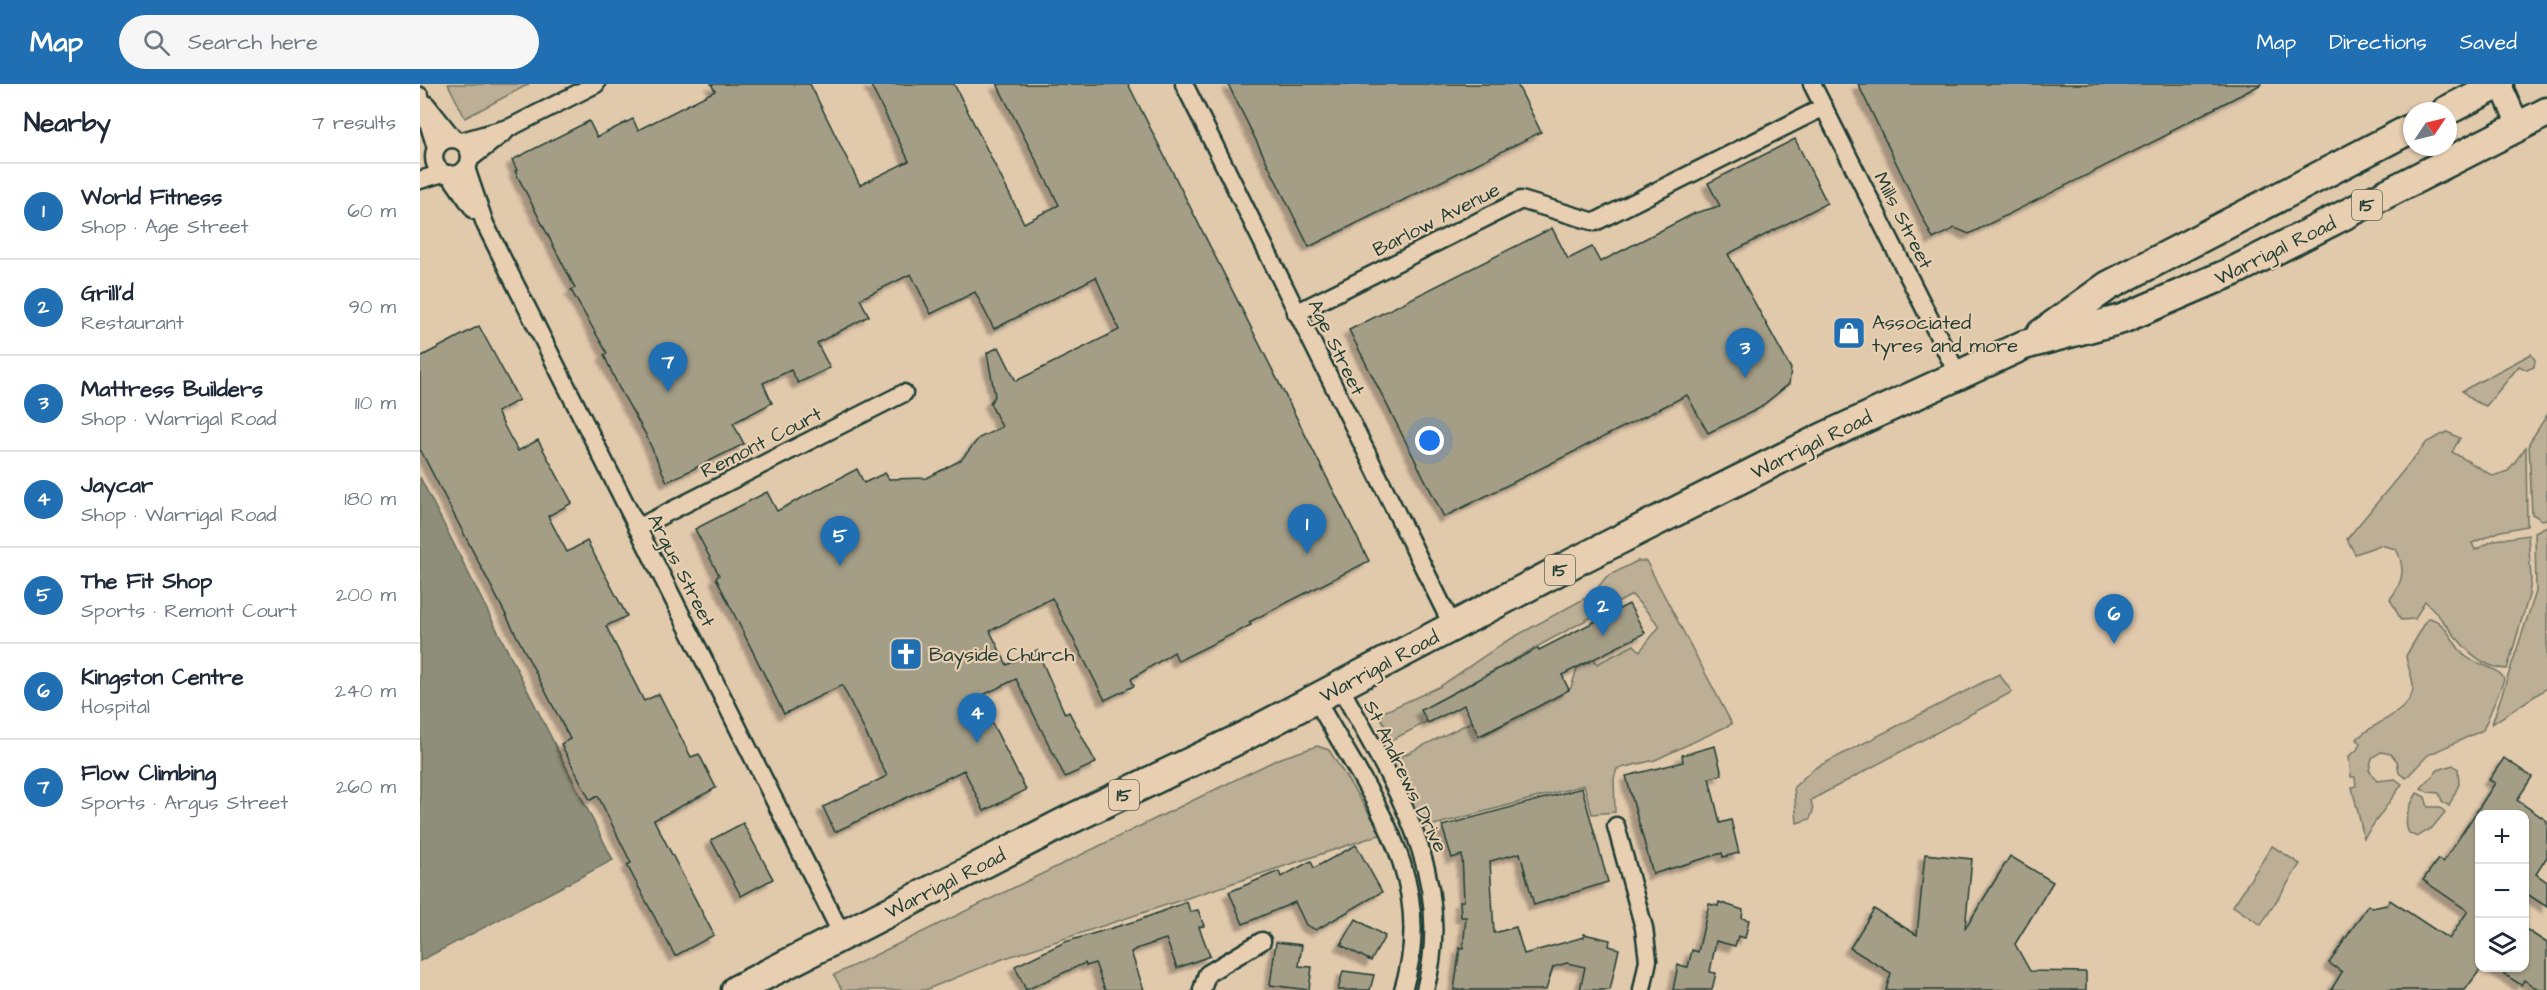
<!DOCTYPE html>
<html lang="en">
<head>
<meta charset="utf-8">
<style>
  :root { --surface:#fff; --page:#f6f6f7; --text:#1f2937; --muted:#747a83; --line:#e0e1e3; --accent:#1f6fb2 }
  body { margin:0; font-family:"Architects Daughter",sans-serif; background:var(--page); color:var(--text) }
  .controls { position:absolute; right:18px; bottom:18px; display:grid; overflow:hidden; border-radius:12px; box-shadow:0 2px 4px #0004 }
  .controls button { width:54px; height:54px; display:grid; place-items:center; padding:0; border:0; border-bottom:2px solid var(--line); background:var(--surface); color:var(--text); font:30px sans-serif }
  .compass { position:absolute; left:1983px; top:18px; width:54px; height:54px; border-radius:50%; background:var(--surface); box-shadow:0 2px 4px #0004; rotate:55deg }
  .you { position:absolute; left:1010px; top:357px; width:21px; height:21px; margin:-15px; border:4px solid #fff; border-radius:50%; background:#1a73e8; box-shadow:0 0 0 9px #1a73e833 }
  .badge { display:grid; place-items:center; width:39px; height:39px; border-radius:50%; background:var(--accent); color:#fff; font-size:20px; font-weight:700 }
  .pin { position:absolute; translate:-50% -50px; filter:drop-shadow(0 2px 3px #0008) }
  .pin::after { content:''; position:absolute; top:32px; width:21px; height:18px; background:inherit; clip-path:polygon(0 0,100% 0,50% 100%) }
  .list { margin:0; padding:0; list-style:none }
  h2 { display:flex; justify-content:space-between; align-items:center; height:78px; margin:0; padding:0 24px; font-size:26px }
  h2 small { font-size:20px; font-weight:400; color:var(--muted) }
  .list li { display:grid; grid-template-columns:39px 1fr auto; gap:18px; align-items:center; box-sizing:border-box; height:96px; padding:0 24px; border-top:2px solid var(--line) }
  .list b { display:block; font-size:22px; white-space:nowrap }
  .list p { margin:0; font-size:20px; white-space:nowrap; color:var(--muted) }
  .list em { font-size:20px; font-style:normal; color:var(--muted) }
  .icon { flex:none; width:33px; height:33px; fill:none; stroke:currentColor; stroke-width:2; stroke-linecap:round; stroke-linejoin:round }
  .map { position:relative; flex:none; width:2127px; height:906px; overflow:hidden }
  header { display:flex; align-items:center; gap:36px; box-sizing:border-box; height:84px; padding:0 30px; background:var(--accent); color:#fff }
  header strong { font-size:28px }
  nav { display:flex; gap:33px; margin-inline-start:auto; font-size:21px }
  .search { width:420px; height:54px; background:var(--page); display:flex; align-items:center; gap:15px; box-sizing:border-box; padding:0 21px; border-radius:33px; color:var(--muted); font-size:22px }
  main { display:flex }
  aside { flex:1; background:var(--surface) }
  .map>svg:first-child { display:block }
  .green { fill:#bdaf96; stroke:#6e7665; stroke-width:1.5 }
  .water { fill:#8e8e7a; stroke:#626e5e; stroke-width:1.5 }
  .building { fill:#a59e87; stroke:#1f3d34; stroke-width:1.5; filter:url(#shadow) }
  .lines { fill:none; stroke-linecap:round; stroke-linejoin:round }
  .minor-casing { stroke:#1f3d34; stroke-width:21 }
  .tertiary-casing { stroke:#1f3d34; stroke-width:26 }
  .trunk-casing { stroke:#1f3d34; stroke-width:33 }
  .minor { stroke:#e9cfb1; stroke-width:16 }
  .tertiary { stroke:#e9cfb1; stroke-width:21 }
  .trunk { stroke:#e9cfb1; stroke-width:28 }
  .labels { text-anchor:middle; stroke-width:4.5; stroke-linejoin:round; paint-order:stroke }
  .shield { fill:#e9cfb1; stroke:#5c695a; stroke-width:1.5 }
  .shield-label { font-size:18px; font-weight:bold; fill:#1f3d34 }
  .street-label { font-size:20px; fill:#1f3d34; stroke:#e9cfb1 }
  .poi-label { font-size:20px; fill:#1f3d34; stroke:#e9cfb1; text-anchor:start }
</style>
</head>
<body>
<header>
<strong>Map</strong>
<div class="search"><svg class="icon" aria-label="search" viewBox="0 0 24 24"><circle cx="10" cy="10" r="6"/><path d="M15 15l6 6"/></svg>Search here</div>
<nav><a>Map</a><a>Directions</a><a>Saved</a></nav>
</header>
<main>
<aside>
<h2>Nearby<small>7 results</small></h2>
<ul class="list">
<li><span class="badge">1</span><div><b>World Fitness</b><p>Shop · Age Street</p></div><em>60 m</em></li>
<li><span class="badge">2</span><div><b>Grill'd</b><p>Restaurant</p></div><em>90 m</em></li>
<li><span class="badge">3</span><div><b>Mattress Builders</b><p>Shop · Warrigal Road</p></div><em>110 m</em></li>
<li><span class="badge">4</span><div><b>Jaycar</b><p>Shop · Warrigal Road</p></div><em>180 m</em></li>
<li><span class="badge">5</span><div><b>The Fit Shop</b><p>Sports · Remont Court</p></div><em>200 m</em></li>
<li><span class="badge">6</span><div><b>Kingston Centre</b><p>Hospital</p></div><em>240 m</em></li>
<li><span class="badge">7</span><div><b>Flow Climbing</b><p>Sports · Argus Street</p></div><em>260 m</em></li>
</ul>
</aside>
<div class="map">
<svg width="2127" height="906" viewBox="0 0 2127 906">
  <defs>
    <filter id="shadow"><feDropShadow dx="-5.5" dy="5.5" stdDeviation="1.5" flood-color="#0004"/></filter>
  </defs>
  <rect width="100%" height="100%" fill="#e1c9ac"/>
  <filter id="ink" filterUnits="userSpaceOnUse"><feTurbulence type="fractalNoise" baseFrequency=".0167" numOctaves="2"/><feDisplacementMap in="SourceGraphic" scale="12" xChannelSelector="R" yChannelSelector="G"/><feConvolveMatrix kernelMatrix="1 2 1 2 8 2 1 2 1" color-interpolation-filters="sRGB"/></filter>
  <g filter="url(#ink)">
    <g class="green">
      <polygon points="28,0 109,0 45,34"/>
      <polygon points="2111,270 2115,276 2114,283 2107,286 2099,282 2066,322 2054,317 2042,307"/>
      <polygon points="2127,331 2127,435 2122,436 2112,430 2109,359"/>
      <path d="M2027,348L2040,354L2032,368L2073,392L2088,387L2106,363L2107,442L2081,447L2052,459L2055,466L2075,456L2108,451L2111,495L2109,511L2087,585C2049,584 2030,540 2005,517L1995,535L1981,536L1970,515C1983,499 1986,484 1976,465L1960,461L1935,470L1927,455L2007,358Z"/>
      <polygon points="2127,442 2127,604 2072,640 2116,508 2115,448"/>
      <polygon points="1217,477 1226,477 1312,640 1235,676 1197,685 1194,694 1195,728 1172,730 1164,701 999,745 968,679 1053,637 1062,652 1151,604 1157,584 1173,575 1177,580 1214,561 1220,567 1240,542 1212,511 1003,625 1009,637 972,656 959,630 1019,603 1085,558 1173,510 1186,493"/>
      <path d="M2008,534C2026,536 2032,559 2044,571C2054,581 2081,583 2084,596L2063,646L2008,671L1986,694L1979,689L1977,677L1971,670L1961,668L1952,674L1949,686L1957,697L1975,695L1982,700L1944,754L1932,703L1936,702L1935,693H1931L1929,672L1937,666L1940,659L1937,655C1952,638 1990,630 1993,605C1994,594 1987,583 1986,572Z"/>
      <polygon points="1579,590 1592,608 1391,716 1393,727 1390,735 1377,739 1374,703 1393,685"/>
      <polygon points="897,662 909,666 962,750 585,874 505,906 422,906 414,891 858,675"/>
      <polygon points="2033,681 2038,685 2039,700 2029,722 2022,717 2019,709 2008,708 2001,704 2018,686"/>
      <path d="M1997,709L2005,713L2008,723H2019L2025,728L2012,744L1997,753L1989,749C1982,736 1990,721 1997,709Z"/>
      <polygon points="1852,762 1880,780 1841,841 1813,822"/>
    </g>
    <polygon class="water" points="0,393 193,776 0,877"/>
    <g class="building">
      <polygon points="291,0 390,0 440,101 489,77 450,0 534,0 604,139 639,121 577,0 708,0 949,477 829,538 831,541 758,577 754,568 711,595 714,602 685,616 632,514 570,547 587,581 617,566 645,630 649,628 676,679 645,693 596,595 559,613 606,706 564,727 544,686 415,748 403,723 467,692 422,601 364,630 296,494 299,491 275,445 347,408 357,427 437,385 444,399 465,389 469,395 507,394 541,376 559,354 582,343 570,319 575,312 567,269 579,263 596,297 699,246 676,193 574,245 555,208 511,230 491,190 440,215 449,232 397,259 410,284 378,299 371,286 343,299 352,319 313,339 324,360 247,398 225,349 199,304 184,271 187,269 151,206 155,204 95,87 97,86 92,76 169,37 177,53 213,35 218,46 295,7"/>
      <polygon points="808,0 1097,0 1121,48 889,163"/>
      <polygon points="1438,0 1842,0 1750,47 1751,49 1549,150 1535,144 1513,155"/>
      <polygon points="1375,55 1407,119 1308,170 1371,285 1369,300 1338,325 1288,349 1267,311 1024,433 929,246 1132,144 1148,175 1172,163 1180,178 1275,129 1300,122 1288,99"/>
      <polygon points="59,242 99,316 77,328 89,351 98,367 118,356 152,419 128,432 147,468 167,457 207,532 186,542 224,617 239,610 271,673 279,670 296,704 234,736 294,851 255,872 207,781 211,779 178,712 170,716 141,660 150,655 0,365 0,273"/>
      <polygon points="1209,520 1225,549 1142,591 1149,606 1102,631 1059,652 1044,621 1008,639 1001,626 1118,564 1119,566"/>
      <polygon points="1295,662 1302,691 1289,694 1300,739 1311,736 1319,769 1303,773 1302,769 1233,790 1206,692 1263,678 1262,671"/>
      <polygon points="2084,674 2112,693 2097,716 2127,737 2127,773 2116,790 2127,798 2127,823 2104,808 2104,730 2060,730 2060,886 2045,906 1911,906 1922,888 1909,879 1948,821 1952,824 1967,821 1970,816 2029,855 2048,827 2003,796 2018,775 2023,778 2055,730 2075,699 2069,696"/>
      <polygon points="1162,704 1188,798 1114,821 1100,769 1070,777 1074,849 1096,843 1104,870 1164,853 1164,850 1190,856 1189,862 1199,865 1190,906 1160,906 1165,883 1147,879 1133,883 1126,906 1034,906 1040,864 1043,865 1046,833 1041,833 1040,817 1044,817 1042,771 1032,774 1022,742"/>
      <polygon points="323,739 353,795 321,812 291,756"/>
      <polygon points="936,761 962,808 896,846 886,841 875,818 823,840 809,808 859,787 861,793 891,777 894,784"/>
      <polygon points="1505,770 1552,775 1545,845 1590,772 1633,798 1595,860 1610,887 1666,888 1666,906 1466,906 1471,889 1430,864 1454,825 1497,851"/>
      <polygon points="767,818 770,828 778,826 784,842 779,843 790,872 757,884 746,855 716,865 711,868 724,906 685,906 675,879 666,882 665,879 606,906 595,882 645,858 719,836"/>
      <polygon points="1299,818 1323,826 1322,834 1329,836 1325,854 1318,852 1315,862 1296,857 1290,888 1296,889 1292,906 1253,906 1258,881 1268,883 1272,866 1278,868 1289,820 1298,822"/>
      <polygon points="936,835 965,852 951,877 921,861"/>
      <polygon points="2104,844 2127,859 2127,906 2119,906 2104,896 2101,901 2075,884 2104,884"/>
      <polygon points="856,858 882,861 879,882 892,883 889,906 850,901"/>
      <polygon points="923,887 954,891 950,906 918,906"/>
    </g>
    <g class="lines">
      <g class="minor-casing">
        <g id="minor">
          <polyline points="764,0 1033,543"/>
          <polyline points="1392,0 1538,291"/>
          <polyline points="0,12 16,64"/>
          <polyline points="6,20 33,54"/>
          <circle cx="32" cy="73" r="18"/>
          <polyline points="42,57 91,43 176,0"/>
          <polyline points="50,75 86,47"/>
          <polyline points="46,84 65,140 422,851"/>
          <polyline points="29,90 55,127"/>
          <polyline points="0,96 23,89"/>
          <polyline points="876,229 1101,116 1175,138 1404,23"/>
          <polyline points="217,444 484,309"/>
          <path d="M920,603C973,700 1037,792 1005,906"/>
          <path d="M896,615C947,709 1019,793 983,906"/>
          <polyline points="1196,742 1224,844 1228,876 1222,906"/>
          <polyline points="782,906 787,890 842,857"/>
        </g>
      </g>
      <g class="tertiary-casing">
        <polyline id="tertiary" points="2080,0 2099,42"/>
      </g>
      <g class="trunk-casing">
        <g id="trunk">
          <polyline points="2026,27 2079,0"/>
          <polyline points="1621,250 1688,202 1992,44"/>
          <polyline points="316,906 651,735 821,654 1153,479 1402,354 1604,261 1702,235 1814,187 2127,28"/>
        </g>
      </g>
      <use href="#minor" class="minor"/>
      <use href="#tertiary" class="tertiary"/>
      <use href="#trunk" class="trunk"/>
    </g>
  </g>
  <defs>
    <g id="shop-square" transform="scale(1.725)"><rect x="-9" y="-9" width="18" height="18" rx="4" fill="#1f6fb2" stroke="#e9cfb1"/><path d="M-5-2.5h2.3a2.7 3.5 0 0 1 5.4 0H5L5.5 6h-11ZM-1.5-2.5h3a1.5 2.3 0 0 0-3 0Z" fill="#fff"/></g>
    <g id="church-square" transform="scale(1.725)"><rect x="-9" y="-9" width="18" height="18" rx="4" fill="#1f6fb2" stroke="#e9cfb1"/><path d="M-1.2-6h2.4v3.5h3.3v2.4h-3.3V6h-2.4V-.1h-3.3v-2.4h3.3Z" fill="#fff"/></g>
  </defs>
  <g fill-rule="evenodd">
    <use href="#shop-square" x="1429" y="249"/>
    <use href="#church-square" x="486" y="570"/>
  </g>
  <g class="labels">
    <g class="shield">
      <rect x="1932" y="106" width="30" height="30" rx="4.5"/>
      <rect x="1125" y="471" width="30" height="30" rx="4.5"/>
      <rect x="689" y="696" width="30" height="30" rx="4.5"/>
    </g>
    <g class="shield-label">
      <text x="1947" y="127">15</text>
      <text x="1140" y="492">15</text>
      <text x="704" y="717">15</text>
    </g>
    <g class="street-label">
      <text transform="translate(1016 135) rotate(-27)" y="7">Barlow Avenue</text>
      <text transform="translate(1484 136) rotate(63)" y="7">Mills Street</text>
      <text transform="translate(1855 166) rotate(-26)" y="7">Warrigal Road</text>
      <text transform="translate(917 263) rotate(64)" y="7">Age Street</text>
      <text transform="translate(341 358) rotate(-27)" y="7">Remont Court</text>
      <text transform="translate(1391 360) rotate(-26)" y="7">Warrigal Road</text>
      <text transform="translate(262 486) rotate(63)" y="7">Argus Street</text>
      <text transform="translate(959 582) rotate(-28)" y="7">Warrigal Road</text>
      <text transform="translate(986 692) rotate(64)" y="7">St Andrews Drive</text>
      <text transform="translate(525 799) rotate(-27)" y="7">Warrigal Road</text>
    </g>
    <g class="poi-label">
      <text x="1452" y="245">Associated<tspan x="1452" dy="23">tyres and more</tspan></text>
      <text x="509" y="577">Bayside Church</text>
    </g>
  </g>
</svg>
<div class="controls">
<button>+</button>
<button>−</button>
<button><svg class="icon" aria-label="layers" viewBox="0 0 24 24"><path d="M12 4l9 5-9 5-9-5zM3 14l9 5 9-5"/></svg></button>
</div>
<svg class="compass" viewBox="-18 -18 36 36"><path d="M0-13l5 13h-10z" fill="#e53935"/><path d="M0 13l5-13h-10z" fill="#747a83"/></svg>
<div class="you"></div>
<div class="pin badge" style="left:887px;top:470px">1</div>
<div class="pin badge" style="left:1183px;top:552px">2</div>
<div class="pin badge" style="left:1325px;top:294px">3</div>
<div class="pin badge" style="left:557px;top:659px">4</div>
<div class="pin badge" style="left:420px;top:482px">5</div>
<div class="pin badge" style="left:1694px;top:560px">6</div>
<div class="pin badge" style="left:248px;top:308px">7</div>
</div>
</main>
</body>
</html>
